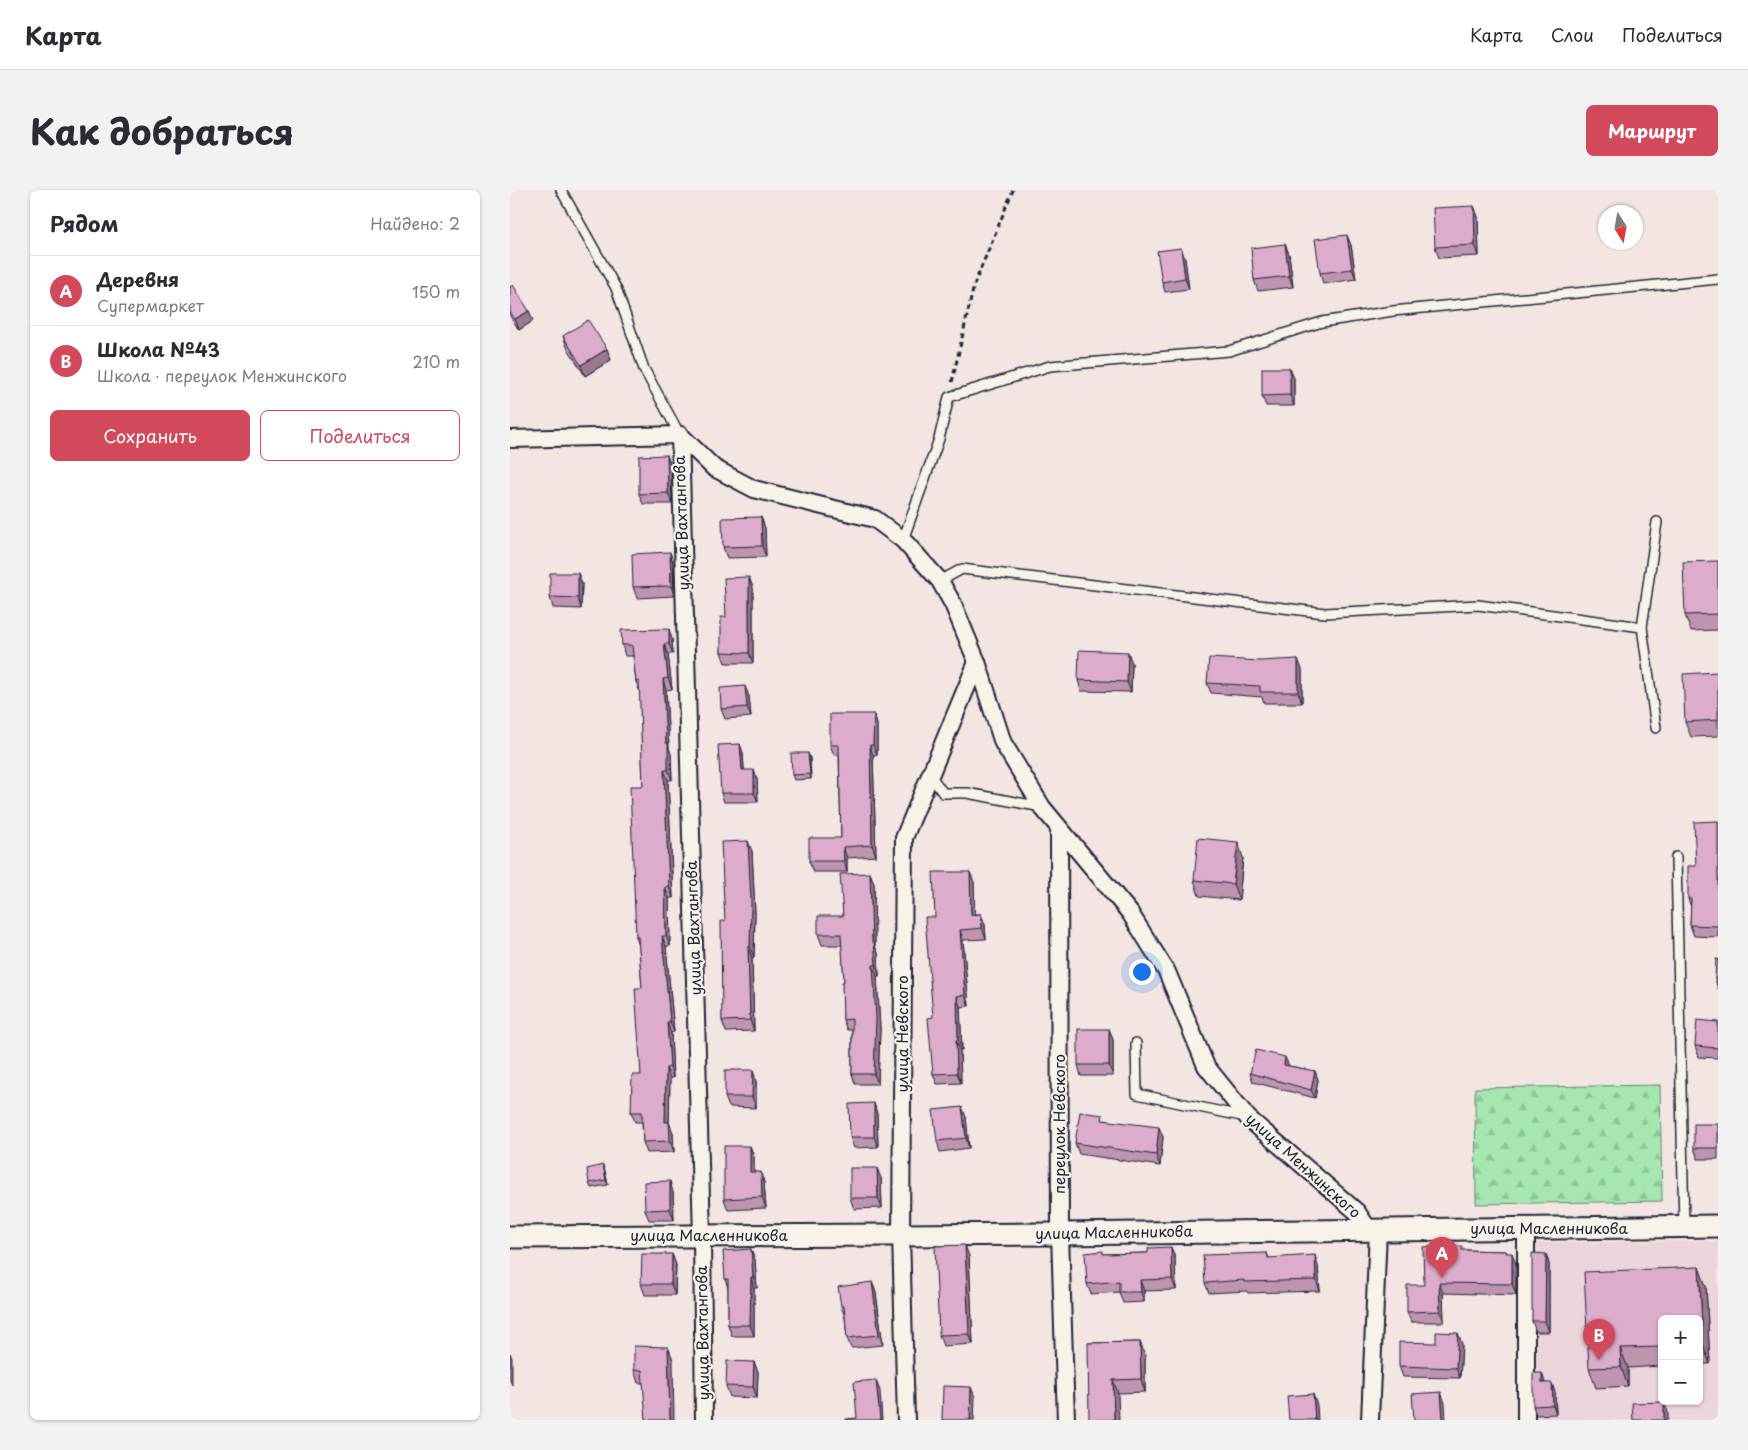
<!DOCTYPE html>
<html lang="ru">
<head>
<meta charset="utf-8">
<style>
  :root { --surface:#fff; --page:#f2f2f3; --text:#2b2b33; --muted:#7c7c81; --line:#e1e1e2; --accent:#d1495b }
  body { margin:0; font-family:"Playpen Sans",sans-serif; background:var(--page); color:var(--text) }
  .controls { position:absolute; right:15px; bottom:15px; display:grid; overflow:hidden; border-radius:8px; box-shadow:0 1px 4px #0004 }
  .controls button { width:45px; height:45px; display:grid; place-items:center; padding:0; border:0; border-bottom:1px solid var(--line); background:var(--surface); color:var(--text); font:25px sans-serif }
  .compass { position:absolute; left:1088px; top:15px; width:45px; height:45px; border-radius:50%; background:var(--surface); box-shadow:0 1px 4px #0004; rotate:169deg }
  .you { position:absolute; left:631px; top:781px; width:18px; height:18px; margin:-12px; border:4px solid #fff; border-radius:50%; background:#1a73e8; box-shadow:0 0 0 8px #1a73e833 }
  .badge { display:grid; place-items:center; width:32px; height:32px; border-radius:50%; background:var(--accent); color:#fff; font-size:16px; font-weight:700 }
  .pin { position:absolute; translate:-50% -41px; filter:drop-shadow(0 1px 2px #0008) }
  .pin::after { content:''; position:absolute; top:26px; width:18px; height:15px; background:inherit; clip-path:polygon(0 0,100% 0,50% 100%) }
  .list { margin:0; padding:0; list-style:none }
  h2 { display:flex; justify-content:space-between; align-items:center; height:65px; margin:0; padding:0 20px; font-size:21px }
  h2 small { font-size:16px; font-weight:400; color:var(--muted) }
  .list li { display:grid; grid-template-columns:32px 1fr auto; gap:15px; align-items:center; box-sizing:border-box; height:70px; padding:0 20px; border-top:1px solid var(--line) }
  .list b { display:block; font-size:19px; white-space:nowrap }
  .list p { margin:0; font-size:16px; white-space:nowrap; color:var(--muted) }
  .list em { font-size:16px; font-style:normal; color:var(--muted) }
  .actions { display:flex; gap:10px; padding:15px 20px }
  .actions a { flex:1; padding:11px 0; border:1px solid var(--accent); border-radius:8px; text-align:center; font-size:18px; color:var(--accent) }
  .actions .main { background:var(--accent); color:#fff }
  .map { position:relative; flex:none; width:1208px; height:1230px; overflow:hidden; border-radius:8px }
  header { display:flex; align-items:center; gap:30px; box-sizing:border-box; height:70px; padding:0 25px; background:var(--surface); border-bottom:1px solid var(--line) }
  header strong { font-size:24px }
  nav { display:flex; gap:28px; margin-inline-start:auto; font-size:18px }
  .intro { display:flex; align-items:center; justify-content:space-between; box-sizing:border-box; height:120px; padding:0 30px }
  h1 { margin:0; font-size:35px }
  .button { padding:12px 22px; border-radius:8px; background:var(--accent); color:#fff; font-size:18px; font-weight:700 }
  main { display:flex; gap:30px; padding:0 30px }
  aside { flex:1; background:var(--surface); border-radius:8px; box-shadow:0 1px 4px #0004 }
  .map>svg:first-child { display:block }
  .built { fill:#ecd4db; fill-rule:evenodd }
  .forest { fill:url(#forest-firs); stroke:#648476 }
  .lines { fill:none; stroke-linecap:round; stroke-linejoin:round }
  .service-casing { stroke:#22223b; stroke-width:12 }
  .minor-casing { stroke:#22223b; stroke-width:20 }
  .tertiary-casing { stroke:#22223b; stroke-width:25 }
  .path { stroke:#22223b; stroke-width:3; stroke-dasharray:5 4; stroke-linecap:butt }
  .service { stroke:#f7f3e8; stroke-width:9 }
  .minor { stroke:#f7f3e8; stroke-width:16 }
  .tertiary { stroke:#f7f3e8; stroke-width:21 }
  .wall { fill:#be94af; stroke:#22223b }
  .shaded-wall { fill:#9b788e; stroke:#22223b }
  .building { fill:#ddaccb; stroke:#22223b }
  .labels { text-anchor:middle; stroke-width:4.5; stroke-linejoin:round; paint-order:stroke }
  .street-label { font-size:15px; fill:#22223b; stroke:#f7f3e8 }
</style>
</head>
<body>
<header>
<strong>Карта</strong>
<nav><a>Карта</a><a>Слои</a><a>Поделиться</a></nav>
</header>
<div class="intro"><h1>Как добраться</h1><a class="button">Маршрут</a></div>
<main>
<aside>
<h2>Рядом<small>Найдено: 2</small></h2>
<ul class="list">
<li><span class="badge">A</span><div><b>Деревня</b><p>Супермаркет</p></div><em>150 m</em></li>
<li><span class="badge">B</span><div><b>Школа №43</b><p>Школа · переулок Менжинского</p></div><em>210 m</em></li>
</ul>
<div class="actions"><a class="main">Сохранить</a><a>Поделиться</a></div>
</aside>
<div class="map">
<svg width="1208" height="1230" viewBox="0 0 1208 1230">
  <defs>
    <pattern id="forest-firs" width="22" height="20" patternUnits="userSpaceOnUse" patternTransform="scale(1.25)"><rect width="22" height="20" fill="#a6e7b1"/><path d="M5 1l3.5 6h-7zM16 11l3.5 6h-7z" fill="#8fc699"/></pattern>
  </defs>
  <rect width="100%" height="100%" fill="#f2e5e2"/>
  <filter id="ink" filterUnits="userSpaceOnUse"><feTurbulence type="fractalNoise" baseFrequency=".02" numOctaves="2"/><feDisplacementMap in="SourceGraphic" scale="10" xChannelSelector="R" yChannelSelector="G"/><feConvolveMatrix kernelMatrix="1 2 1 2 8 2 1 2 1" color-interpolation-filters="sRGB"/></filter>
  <g filter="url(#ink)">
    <path class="built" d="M1208,1051V1230H1027V1053ZM1152,1129H1189V1211H1152Z"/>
    <polygon class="forest" points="1150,895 1152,1011 966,1014 965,898"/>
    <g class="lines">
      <g class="service-casing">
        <g id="service">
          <polyline points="51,0 106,98 134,179 170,245"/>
          <polyline points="393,350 429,249 439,207 540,176 719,161 812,132 883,121 1208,89"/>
          <polyline points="430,391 452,379 815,423 968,415 1132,437 1146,538"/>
          <polyline points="1132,437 1147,332"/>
          <polyline points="420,585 433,603 457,603 532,617"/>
          <polyline points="1166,667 1174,1037"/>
          <polyline points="626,853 627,904 736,927"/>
        </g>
      </g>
      <g class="minor-casing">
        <g id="minor">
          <polyline points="170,245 192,1046 194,1230"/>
          <polyline points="0,249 170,245 204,278 244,299 365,329 393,350 430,391 443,414 467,472 493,553 532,617 620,723 657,782 696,876 738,928 847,1022 859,1040"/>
          <polyline points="549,639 550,1044 556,1230"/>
          <polyline points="1016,1039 1016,1230"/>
          <polyline points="396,1230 391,1044 394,648 467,472"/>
          <polyline points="860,1230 868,1040"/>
        </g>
      </g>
      <g class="tertiary-casing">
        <polyline id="tertiary" points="0,1047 550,1044 1208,1036"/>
      </g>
      <polyline class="path" points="442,192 464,95 503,0"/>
      <use href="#service" class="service"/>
      <use href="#minor" class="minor"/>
      <use href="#tertiary" class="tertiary"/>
    </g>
    <g class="wall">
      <polygon points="964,16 968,27 969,66 929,68 925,57"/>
      <polygon points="775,54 779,64 783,97 748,101 744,90"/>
      <polygon points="841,55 846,89 813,94 810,83"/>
      <polygon points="671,58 675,69 679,99 655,102 652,92"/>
      <polygon points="0,97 19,121 23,131 9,140 0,126"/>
      <polygon points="53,146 97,159 101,170 75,186 57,157"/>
      <polygon points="784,188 784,216 756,216 752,206"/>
      <polygon points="161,276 162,314 133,314 129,304"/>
      <polygon points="251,327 255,338 256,367 217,368 213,357"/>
      <polygon points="160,362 163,373 164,406 127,408 123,397"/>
      <polygon points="1208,371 1208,440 1181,441 1175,425"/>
      <polygon points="68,383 72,394 71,419 43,418 40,407"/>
      <polygon points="239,387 243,398 243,473 215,473 211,462 216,427"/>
      <polygon points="162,449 163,464 158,464 162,499 156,500 159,558 161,564 162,590 158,590 163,708 159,708 160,756 156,756 164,842 161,843 163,888 160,888 159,932 163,943 164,962 137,963 133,952 132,932 125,932 121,922 131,885 132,798 129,756 126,747 133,596 130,502 126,492 123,466 115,466 112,455"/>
      <polygon points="622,473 621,502 571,501 568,490"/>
      <polygon points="792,479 792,513 754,513 752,507 701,503 697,493"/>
      <polygon points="1208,482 1208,546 1181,547 1175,532"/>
      <polygon points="239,506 241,527 215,529 211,519"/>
      <polygon points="364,524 367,535 367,565 363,565 366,666 337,668 337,682 303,682 299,671 331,648 329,565 324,565 320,555"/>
      <polygon points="230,554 233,563 234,580 247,589 248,612 214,612 211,603"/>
      <polygon points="300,568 301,589 284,590 282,585"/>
      <polygon points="1208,631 1208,747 1184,746 1180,735 1181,717 1178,709 1186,676"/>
      <polygon points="242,661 245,723 244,768 242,768 244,841 216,842 212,831 215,731"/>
      <polygon points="733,668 729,710 689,706 684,690"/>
      <polygon points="360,683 364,694 365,756 368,763 369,786 367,786 370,839 368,894 345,894 342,884 342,840 337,840 333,830 334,792 332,755 312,755 308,744 333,726"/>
      <polygon points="464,692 464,724 471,724 475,735 476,749 453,750 459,816 450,817 452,860 450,860 451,893 427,894 423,884 425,727"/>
      <polygon points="1208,769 1208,799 1205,789"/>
      <polygon points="1208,832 1208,868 1189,867 1185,856"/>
      <polygon points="599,839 603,850 603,886 571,886 568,875"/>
      <polygon points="779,876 805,881 808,890 805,908 743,892 740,883"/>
      <polygon points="246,891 246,918 219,917 215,907"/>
      <polygon points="364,913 367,924 368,957 344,958 340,947"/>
      <polygon points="456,927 459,958 430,962 427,951"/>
      <polygon points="595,930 653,947 650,976 569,964 565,953"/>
      <polygon points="1208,934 1208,969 1188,969 1184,958"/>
      <polygon points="240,956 244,967 244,982 254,992 256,1018 218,1020 214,1009"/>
      <polygon points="95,981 98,995 81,998 79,993"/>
      <polygon points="371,988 372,1018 344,1019 340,1008"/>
      <polygon points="163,1002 164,1030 139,1030 135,1020"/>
      <polygon points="661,1057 665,1068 666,1100 634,1101 634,1112 613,1113 609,1102 581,1104 577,1094 594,1064 638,1063"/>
      <polygon points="241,1059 245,1070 247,1098 244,1098 244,1146 222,1146 218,1135 218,1098 215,1089"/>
      <polygon points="954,1060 996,1061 997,1063 1006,1074 1006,1105 933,1103 934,1132 901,1132 897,1122 914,1095"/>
      <polygon points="757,1063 759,1068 808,1076 810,1101 738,1103 737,1101 699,1103 695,1093"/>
      <polygon points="162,1064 166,1075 165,1105 135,1105 131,1094"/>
      <polygon points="1036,1064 1039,1074 1039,1142 1026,1142 1022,1131"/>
      <polygon points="459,1066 463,1154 433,1156 429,1145"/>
      <polygon points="362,1092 366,1103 373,1155 341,1158 337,1148 335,1127 331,1116"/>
      <polygon points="1196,1096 1200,1174 1189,1174 1189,1129 1152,1129 1152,1176 1118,1178 1118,1196 1086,1198 1079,1178"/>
      <polygon points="630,1152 635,1165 635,1202 608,1203 578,1153"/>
      <polygon points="952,1154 950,1188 893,1187 889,1176"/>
      <polygon points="158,1157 163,1170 133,1193 128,1193 124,1180"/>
      <polygon points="244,1172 248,1182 247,1208 220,1207 216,1196"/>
      <polygon points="1045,1202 1046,1224 1026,1225 1023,1216"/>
    </g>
    <g class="shaded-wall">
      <polygon points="964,16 968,27 969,66 965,55"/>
      <polygon points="837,45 841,55 846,89 842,79"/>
      <polygon points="775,54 779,64 783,97 779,86"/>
      <polygon points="671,58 675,69 679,99 675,88"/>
      <polygon points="19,121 23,131 9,140 5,129"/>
      <polygon points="97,159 101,170 75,186 71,175"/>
      <polygon points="780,178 784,188 784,216 780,205"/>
      <polygon points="157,265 161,276 162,314 158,303"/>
      <polygon points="251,327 255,338 256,367 252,356"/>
      <polygon points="160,362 163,373 164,406 161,396"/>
      <polygon points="68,383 72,394 71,419 68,408"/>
      <polygon points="239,387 243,398 243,473 239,463"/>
      <polygon points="159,439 162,449 163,464 159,454"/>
      <polygon points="154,454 158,464 162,499 158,488"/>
      <polygon points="618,462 622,473 621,502 617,492"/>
      <polygon points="788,469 792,479 792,513 788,502"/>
      <polygon points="153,489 156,500 159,558 161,564 162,590 158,580 156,553"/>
      <polygon points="235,496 239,506 241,527 237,517"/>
      <polygon points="364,524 367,535 367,565 363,555"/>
      <polygon points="230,554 233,563 235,589 232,580"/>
      <polygon points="360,555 363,565 366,666 362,655"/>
      <polygon points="298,563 300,568 301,589 300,584"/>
      <polygon points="154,580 158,590 163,708 159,697"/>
      <polygon points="244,580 247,589 248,612 244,603"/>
      <polygon points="238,651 242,661 245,723 244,768 240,757"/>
      <polygon points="728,652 733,668 729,710 723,694"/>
      <polygon points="333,657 337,668 337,682 334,671"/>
      <polygon points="460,682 464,692 465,735 461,725"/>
      <polygon points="360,683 364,694 365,756 368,763 369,786 366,775 362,752"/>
      <polygon points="155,697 159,708 160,756 156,746"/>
      <polygon points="471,724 475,735 476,749 472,738"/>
      <polygon points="450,740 453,750 459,816 455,805"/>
      <polygon points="152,746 156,756 164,842 160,832"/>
      <polygon points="238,757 242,768 244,841 240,830"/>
      <polygon points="363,775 367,786 370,839 368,894 364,884"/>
      <polygon points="447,806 450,817 452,860 448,849"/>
      <polygon points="157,832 161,843 163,888 160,877"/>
      <polygon points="599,839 603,850 603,886 599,875"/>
      <polygon points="446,850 450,860 451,893 447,883"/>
      <polygon points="775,867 779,876 774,875"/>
      <polygon points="156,878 160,888 159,932 163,943 164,962 160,951 155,932"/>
      <polygon points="243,880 246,891 246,918 242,907"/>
      <polygon points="805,881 808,890 805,908 801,900"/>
      <polygon points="364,913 367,924 368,957 364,947"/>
      <polygon points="452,917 456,927 459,958 456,948"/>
      <polygon points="649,937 653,947 650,976 646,965"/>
      <polygon points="240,956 244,967 244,993 240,982"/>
      <polygon points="93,975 95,981 98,995 96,990"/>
      <polygon points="367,978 371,988 372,1018 368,1008"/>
      <polygon points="251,982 254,992 256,1018 252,1007"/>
      <polygon points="160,991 163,1002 164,1030 160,1019"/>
      <polygon points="455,1055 459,1066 463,1154 459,1144"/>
      <polygon points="661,1057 665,1068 666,1100 662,1089"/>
      <polygon points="241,1059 245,1070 247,1098 243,1087"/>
      <polygon points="1002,1063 1006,1074 1006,1105 1002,1094"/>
      <polygon points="162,1064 166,1075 165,1105 161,1094"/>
      <polygon points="1036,1064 1039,1074 1039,1142 1035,1131"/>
      <polygon points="805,1065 808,1076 810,1101 806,1090"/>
      <polygon points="1189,1077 1196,1096 1200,1174 1193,1155"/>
      <polygon points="241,1087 244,1098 244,1146 240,1135"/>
      <polygon points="630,1090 634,1101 634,1112 631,1102"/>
      <polygon points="362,1092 366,1103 373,1155 369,1145"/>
      <polygon points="929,1093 933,1103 934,1132 930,1121"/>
      <polygon points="948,1143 952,1154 950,1188 946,1178"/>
      <polygon points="630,1152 635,1165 635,1202 631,1189"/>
      <polygon points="158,1157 163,1170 164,1230 160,1230"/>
      <polygon points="1110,1158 1118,1178 1118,1196 1111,1177"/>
      <polygon points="0,1163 2,1168 2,1195 0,1190"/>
      <polygon points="244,1172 248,1182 247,1208 243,1197"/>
      <polygon points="1032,1183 1035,1192 1036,1203 1032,1193"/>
      <polygon points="366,1190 370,1201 372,1230 370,1230"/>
      <polygon points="603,1190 608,1203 609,1230 604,1230"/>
      <polygon points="1042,1193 1045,1202 1046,1224 1043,1215"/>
      <polygon points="461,1197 465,1207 464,1230 460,1230"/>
      <polygon points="931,1202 935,1213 936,1230 933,1230"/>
      <polygon points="803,1204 807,1215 808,1230 805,1230"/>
      <polygon points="1154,1212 1158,1222 1158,1230 1154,1230"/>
    </g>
    <g class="building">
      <polygon points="964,16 965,55 925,57 923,18"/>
      <polygon points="837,45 842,79 810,83 805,49"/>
      <polygon points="775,54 779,86 744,90 741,58"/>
      <polygon points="671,58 675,88 652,92 647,61"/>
      <polygon points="3,95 19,121 5,129 0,122 0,97"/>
      <polygon points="78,130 97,159 71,175 53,146"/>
      <polygon points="752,178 780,178 780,205 752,206"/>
      <polygon points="157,265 158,303 129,304 129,266"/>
      <polygon points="251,327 252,356 213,357 212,328"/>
      <polygon points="160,362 161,396 123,397 122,364"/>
      <polygon points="1208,371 1208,424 1175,425 1173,372"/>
      <polygon points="40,383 68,383 68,408 40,407"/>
      <polygon points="239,387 239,463 211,462 211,427 216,427 214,388"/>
      <polygon points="159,439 159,454 154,454 158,488 153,489 156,553 158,553 158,580 154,580 159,697 155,697 156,746 152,746 160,832 157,832 160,877 156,878 155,932 159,932 160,951 133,952 132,922 121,922 122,885 131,885 125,798 132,798 128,747 126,747 120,596 133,596 129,491 126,492 122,455 112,455 111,440"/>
      <polygon points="569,460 618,462 617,492 568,490"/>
      <polygon points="699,468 750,471 788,469 788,502 750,502 750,496 697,493"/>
      <polygon points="1208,482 1208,530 1175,532 1173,484"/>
      <polygon points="235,496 237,517 211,519 210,498"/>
      <polygon points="320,524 364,524 363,555 360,555 362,655 333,657 334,671 299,671 299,648 331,648 329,555 320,555"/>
      <polygon points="230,554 232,580 244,580 244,603 211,603 208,555"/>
      <polygon points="281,563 298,563 300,584 282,585"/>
      <polygon points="1208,631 1208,736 1180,735 1181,709 1178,709 1178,676 1186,676 1184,632"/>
      <polygon points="688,648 728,652 723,694 684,690"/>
      <polygon points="238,651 241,712 240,757 238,757 240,830 212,831 211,731 215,731 211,652"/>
      <polygon points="423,682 460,682 461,725 471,724 472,738 450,740 455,805 447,806 448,849 446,850 447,883 423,884 418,828 423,827 415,727 425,727"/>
      <polygon points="360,683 362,752 364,752 366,775 363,775 366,828 364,884 342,884 342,829 333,830 332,792 334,792 331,744 308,744 308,726 333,726 330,684"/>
      <polygon points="1206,769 1208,769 1208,790 1205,789"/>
      <polygon points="1187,830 1208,832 1208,858 1185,856"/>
      <rect x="568" y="839" width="31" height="36"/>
      <polygon points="746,860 775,867 774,875 805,881 801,900 740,883"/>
      <polygon points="215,880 243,880 242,907 215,907"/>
      <polygon points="364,913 364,947 340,947 339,914"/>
      <polygon points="452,917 456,948 427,951 423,920"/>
      <polygon points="570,922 593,925 592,930 649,937 646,965 565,953"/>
      <rect x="1184" y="934" width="24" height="24"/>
      <polygon points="214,956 240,956 240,982 251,982 252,1007 214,1009"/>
      <polygon points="93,975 96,990 79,993 77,979"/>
      <polygon points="340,978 367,978 368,1008 340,1008"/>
      <polygon points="160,991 160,1019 135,1020 134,992"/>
      <polygon points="455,1055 459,1144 429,1145 425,1056"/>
      <polygon points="952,1056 952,1060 996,1061 996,1063 1002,1063 1002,1094 929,1093 930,1121 897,1122 897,1095 914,1095 913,1057"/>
      <polygon points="661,1057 662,1089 630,1090 631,1102 609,1102 609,1091 577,1094 575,1063 593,1061 593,1064 638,1063 638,1058"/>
      <polygon points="241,1059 243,1087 241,1087 240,1135 218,1135 218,1089 215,1089 213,1061"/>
      <polygon points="757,1063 758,1068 805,1065 806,1090 734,1092 734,1090 695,1093 693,1065"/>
      <polygon points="1022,1063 1036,1064 1035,1131 1022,1131"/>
      <polygon points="132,1064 162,1064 161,1094 131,1094"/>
      <polygon points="1189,1077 1193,1155 1189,1155 1189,1129 1152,1129 1152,1157 1110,1158 1111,1177 1079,1178 1074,1082"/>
      <polygon points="362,1092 369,1145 337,1148 334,1116 331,1116 328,1097"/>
      <polygon points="926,1142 948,1143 946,1178 889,1176 889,1152 926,1153"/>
      <polygon points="630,1152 631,1189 603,1190 604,1230 579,1230 578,1153"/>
      <polygon points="124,1156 158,1157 160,1230 136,1230 132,1180 124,1180"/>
      <polygon points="217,1171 244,1172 243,1197 216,1196"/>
      <polygon points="1023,1183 1032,1183 1032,1193 1042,1193 1043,1215 1023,1216"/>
      <polygon points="366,1190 370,1230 336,1230 336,1229 347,1228 344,1192"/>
      <polygon points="433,1196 461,1197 460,1230 432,1230"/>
      <polygon points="931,1202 933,1230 904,1230 902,1204"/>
      <polygon points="803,1204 805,1230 779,1230 777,1206"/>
      <polygon points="1154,1212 1154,1230 1123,1230 1122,1213"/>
    </g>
  </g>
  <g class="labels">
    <g class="street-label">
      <text transform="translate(172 333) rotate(-92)" y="5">улица Вахтангова</text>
      <text transform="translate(184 738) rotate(-92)" y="5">улица Вахтангова</text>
      <text transform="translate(393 844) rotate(-90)" y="5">улица Невского</text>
      <text transform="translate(550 934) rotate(-90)" y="5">переулок Невского</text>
      <text transform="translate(793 976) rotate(42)" y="5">улица Менжинского</text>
      <text x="1039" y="1044">улица Масленникова</text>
      <text transform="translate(604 1043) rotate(-1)" y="5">улица Масленникова</text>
      <text x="199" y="1051">улица Масленникова</text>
      <text transform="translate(193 1143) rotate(-91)" y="5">улица Вахтангова</text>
    </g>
  </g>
</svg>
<div class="controls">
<button>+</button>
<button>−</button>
</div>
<svg class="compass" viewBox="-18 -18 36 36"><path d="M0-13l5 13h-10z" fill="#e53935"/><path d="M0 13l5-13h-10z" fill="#7c7c81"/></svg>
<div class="you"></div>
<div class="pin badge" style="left:932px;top:1088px">A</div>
<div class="pin badge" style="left:1089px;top:1170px">B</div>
</div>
</main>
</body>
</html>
